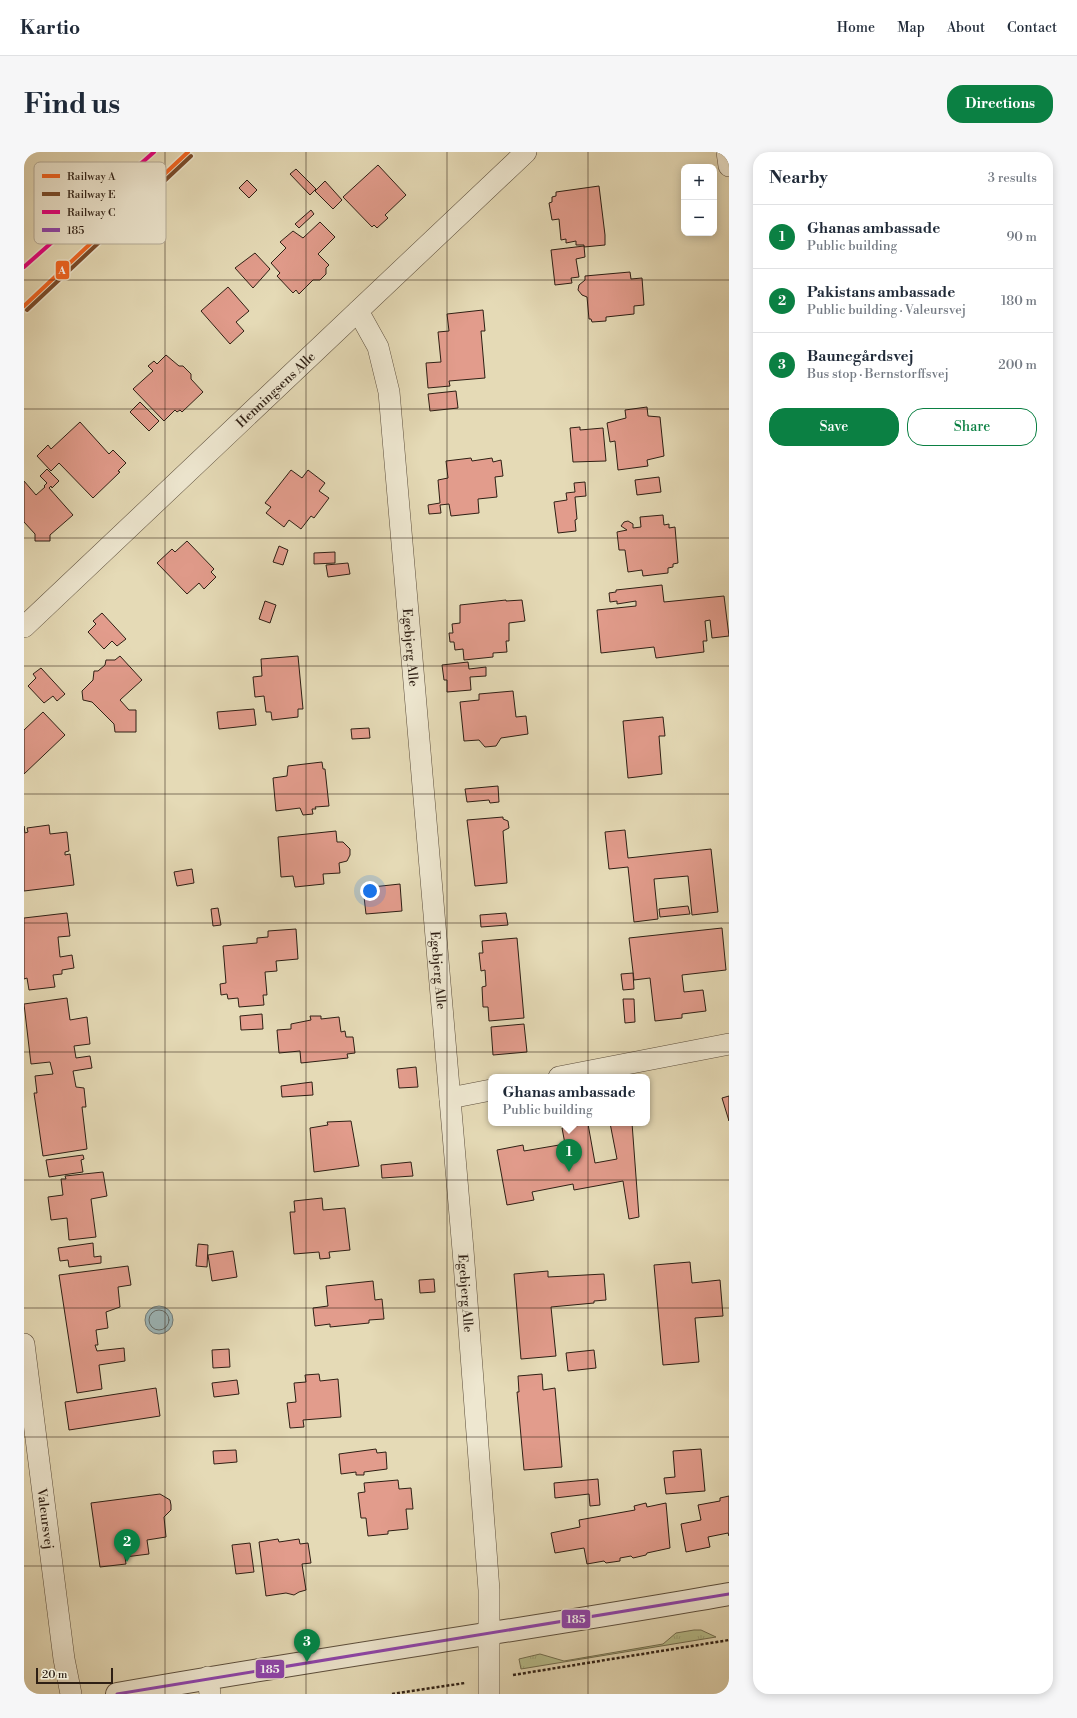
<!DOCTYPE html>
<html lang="en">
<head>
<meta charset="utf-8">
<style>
  :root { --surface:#fff; --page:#f6f6f7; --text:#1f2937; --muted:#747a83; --line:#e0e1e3; --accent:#0b8043 }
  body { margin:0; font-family:"Libre Bodoni",serif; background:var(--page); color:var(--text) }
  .controls { position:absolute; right:12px; top:12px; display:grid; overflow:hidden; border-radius:8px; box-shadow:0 2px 10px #0003 }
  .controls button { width:36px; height:36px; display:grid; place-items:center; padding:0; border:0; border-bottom:1px solid var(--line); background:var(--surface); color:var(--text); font:20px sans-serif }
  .scale { position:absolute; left:12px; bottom:10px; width:77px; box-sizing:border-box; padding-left:4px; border:2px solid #2e1f14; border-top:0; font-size:11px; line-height:14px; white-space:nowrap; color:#2e1f14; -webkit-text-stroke:3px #eee7d0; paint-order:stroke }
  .you { position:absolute; left:346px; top:739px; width:14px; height:14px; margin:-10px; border:3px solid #fff; border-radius:50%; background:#1a73e8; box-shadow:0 0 0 6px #1a73e833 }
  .badge { display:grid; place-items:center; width:26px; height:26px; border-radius:50%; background:var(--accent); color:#fff; font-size:13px; font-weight:700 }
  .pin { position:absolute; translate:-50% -33px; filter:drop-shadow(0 1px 2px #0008) }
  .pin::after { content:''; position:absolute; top:21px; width:14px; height:12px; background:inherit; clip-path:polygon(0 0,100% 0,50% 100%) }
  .popup { position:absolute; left:464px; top:922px; width:162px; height:52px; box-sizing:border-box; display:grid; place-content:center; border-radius:8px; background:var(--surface); filter:drop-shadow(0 1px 3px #0005); font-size:13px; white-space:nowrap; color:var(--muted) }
  .popup b { font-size:15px; color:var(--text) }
  .popup::after { content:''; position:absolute; left:50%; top:100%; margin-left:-8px; border:8px solid transparent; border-top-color:var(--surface) }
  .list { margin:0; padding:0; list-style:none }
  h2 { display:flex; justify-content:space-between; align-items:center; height:52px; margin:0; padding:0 16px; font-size:17px }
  h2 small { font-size:13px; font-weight:400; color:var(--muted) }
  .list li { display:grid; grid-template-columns:26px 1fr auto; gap:12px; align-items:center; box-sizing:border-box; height:64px; padding:0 16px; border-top:1px solid var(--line) }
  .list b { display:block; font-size:15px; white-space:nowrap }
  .list p { margin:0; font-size:13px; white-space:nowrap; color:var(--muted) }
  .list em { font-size:13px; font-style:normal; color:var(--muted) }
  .actions { display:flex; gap:8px; padding:12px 16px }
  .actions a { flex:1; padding:9px 0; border:1px solid var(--accent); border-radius:16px; text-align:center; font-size:14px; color:var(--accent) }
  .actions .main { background:var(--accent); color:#fff }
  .map { position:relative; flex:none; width:705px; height:1542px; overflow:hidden; border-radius:16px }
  header { display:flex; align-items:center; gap:24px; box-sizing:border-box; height:56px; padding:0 20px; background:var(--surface); border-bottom:1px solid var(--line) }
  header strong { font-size:19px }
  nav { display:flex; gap:22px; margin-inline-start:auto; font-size:14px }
  .intro { display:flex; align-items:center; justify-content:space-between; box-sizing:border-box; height:96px; padding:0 24px }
  h1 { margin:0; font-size:28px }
  .button { padding:10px 18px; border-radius:16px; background:var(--accent); color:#fff; font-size:14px; font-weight:700 }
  main { display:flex; gap:24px; padding:0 24px }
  aside { flex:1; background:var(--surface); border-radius:16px; box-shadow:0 2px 10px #0003 }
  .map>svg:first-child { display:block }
  .grass { fill:url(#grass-tufts); stroke:#726e50 }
  .water { fill:#9cb7ba; stroke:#707a78 }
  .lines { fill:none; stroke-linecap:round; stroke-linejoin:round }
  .shore { stroke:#656b67; stroke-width:1 }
  .building { fill:#e29c8c; stroke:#2e1f14 }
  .minor-casing { stroke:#5c4e3c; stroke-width:22 }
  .tertiary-casing { stroke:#5c4e3c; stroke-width:24 }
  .path { stroke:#2e1f14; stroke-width:2.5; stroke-dasharray:3 2; stroke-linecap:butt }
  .minor { stroke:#eee7d0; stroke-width:21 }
  .tertiary { stroke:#eee7d0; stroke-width:22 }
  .bus-1-casing { stroke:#eee7d0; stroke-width:6 }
  .bus-1 { stroke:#8e44ad; stroke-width:3 }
  .rail-1-casing { stroke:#eee7d0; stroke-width:7 }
  .rail-2-casing { stroke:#eee7d0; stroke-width:7 }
  .rail-3-casing { stroke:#eee7d0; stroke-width:7 }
  .rail-1 { stroke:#f26522; stroke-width:4 }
  .rail-2 { stroke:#7a4b2a; stroke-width:4 }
  .rail-3 { stroke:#e5007d; stroke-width:4 }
  .grid { fill:none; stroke:#2e1f14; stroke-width:1; stroke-opacity:0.55 }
  .labels { text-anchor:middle; stroke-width:3.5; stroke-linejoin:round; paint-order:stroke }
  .street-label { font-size:13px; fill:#2e1f14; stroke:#eee7d0 }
  .key { fill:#eee7d0; stroke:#b4ab98; stroke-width:1 }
  .key-label { font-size:11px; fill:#2e1f14 }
  .line-badge { stroke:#eee7d0; stroke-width:1.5 }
  .badge-label { font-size:11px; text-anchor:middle; font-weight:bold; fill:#fff }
</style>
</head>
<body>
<header>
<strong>Kartio</strong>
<nav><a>Home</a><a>Map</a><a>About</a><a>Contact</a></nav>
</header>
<div class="intro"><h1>Find us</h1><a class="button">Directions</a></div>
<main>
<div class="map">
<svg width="705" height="1542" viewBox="0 0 705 1542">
  <defs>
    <pattern id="grass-tufts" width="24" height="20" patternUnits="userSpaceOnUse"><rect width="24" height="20" fill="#b7be8c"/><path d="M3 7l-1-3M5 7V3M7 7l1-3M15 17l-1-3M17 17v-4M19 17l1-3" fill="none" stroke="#9ea378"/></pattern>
  </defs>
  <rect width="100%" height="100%" fill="#e5dab6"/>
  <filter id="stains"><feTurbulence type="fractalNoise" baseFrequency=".005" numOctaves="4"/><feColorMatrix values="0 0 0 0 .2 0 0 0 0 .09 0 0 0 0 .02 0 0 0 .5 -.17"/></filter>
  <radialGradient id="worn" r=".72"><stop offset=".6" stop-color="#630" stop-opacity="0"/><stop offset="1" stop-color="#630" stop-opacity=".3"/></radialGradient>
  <polygon class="grass" points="670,1478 677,1478 692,1485 497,1517 495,1507 516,1502 540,1509 639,1492 652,1481"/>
  <circle class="water" cx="135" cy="1168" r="14"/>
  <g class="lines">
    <circle class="shore" cx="135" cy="1168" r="10"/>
  </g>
  <g class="building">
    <polygon points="354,13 382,43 361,63 364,66 353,76 350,73 348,75 319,45"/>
    <polygon points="272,17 292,37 286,43 266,22"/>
    <polygon points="223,28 233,38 225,46 215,36"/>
    <polygon points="301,29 318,48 309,57 291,39"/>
    <polygon points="575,34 581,83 581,93 560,95 560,93 552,93 552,89 542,91 542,87 537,88 535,67 528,68 525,51 528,50 528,45 532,44 532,40"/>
    <polygon points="287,58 290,62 275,76 271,72"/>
    <polygon points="296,70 311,85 294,102 305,113 302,116 302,122 296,128 289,128 275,142 272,138 269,141 253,124 256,121 247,111 262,96 256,90 269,79 279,86"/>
    <polygon points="560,94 561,105 552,107 555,125 547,126 548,131 531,133 527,98"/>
    <polygon points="231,101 246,117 229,136 211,116"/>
    <polygon points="606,120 607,127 618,126 620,153 610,154 610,162 582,165 582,169 568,170 567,167 565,167 563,145 558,143 554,138 555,133 561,128 561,124"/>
    <polygon points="204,135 225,159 212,170 220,179 206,192 177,159"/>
    <polygon points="459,158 461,179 457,179 461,226 425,229 426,234 404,236 402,211 417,210 414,180 425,179 423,162"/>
    <polygon points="142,203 155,214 159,214 167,222 167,227 179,240 158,260 156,258 153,260 151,258 140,269 109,237 129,219 124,214 130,209 133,212"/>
    <polygon points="432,239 434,256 406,259 404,242"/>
    <polygon points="116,250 135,269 125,279 106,260"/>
    <polygon points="623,255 624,264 636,265 640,304 623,308 624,314 594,318 591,289 586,290 583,271 602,266 601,258"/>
    <polygon points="56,270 85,302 89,298 102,311 94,319 96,320 69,346 35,311 27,319 13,304 24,293 27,297"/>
    <polygon points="556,275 556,278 579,276 582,309 549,310 546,276"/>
    <polygon points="447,306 448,309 468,306 469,310 477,308 479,324 471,325 473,345 454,347 455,361 427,364 425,352 416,353 417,361 405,362 404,353 416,351 414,328 424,326 422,309"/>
    <polygon points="23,317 35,329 28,336 27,334 25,336 49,363 26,383 26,389 11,389 11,382 0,370 0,329 12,343 21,335 20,334 23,331 16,324"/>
    <polygon points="267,318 278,326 284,318 301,331 295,339 305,346 290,366 287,364 277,377 265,368 260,375 242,361 247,355 241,351"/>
    <polygon points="635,325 637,340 613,343 611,328"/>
    <polygon points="561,330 562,344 551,345 553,367 551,368 552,379 534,381 530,350 543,348 542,341 551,340 550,331"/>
    <polygon points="639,363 640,373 645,372 645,376 651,375 654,411 649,412 649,415 644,416 644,421 619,424 618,418 604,420 601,398 595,398 593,380 603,378 597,374 600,370 604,369 609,372 609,376 617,375 616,365"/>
    <polygon points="163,389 190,417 187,420 192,425 180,437 175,431 163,442 133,411 148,397 151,400"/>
    <polygon points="255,394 264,398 259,413 249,410"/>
    <polygon points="311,400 311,411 290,412 290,401"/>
    <polygon points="324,411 326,422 304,425 302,413"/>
    <polygon points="638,433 640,450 700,444 705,484 688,486 686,468 681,469 683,489 679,489 680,500 632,506 630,495 577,501 573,458 612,454 612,449 593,452 593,449 586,450 585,441 592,440 592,438"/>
    <polygon points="482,448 482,449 498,448 501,469 485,471 485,489 482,489 483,500 469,501 469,505 440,508 439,497 431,498 430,490 426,490 425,481 429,481 428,472 436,471 436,453"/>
    <polygon points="241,449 252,453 246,471 235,467"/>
    <polygon points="78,461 102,487 93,494 88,489 80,497 64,480 72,472 69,469"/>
    <polygon points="96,504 118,528 96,548 105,558 112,558 112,580 91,580 90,572 68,550 59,548 58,539 69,528 70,519 74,519 81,513 82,508 91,508"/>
    <polygon points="274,504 279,557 274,557 274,565 248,568 247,560 242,560 240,544 231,545 229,525 238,524 237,507"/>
    <polygon points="444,510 445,517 462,515 462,524 446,525 447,538 423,540 423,528 420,528 418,513"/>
    <polygon points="17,516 41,542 33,549 29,544 20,551 4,534 12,526 9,522"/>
    <polygon points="489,539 492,565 502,564 504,582 477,586 472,594 461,595 455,588 440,589 436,550 455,548 455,542"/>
    <polygon points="230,557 232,573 195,577 193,560"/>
    <polygon points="19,560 41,583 0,622 0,578"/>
    <polygon points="639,565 641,584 635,584 638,622 604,626 599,569"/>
    <polygon points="345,576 346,586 328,587 327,577"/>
    <polygon points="298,610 299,617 301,617 305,654 291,655 292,657 288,657 289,662 279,663 276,656 252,659 249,626 263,624 264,614"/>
    <polygon points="474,634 475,650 466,651 465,648 443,650 441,637"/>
    <polygon points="479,665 479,667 484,669 485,676 479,679 483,731 451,734 443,668"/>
    <polygon points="25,673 26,682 43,680 45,699 41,700 41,703 46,702 50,733 0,739 0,674 1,681 4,680 3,676"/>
    <polygon points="601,678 604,706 687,697 694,760 668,763 664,724 630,727 634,767 610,770 604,715 585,717 581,680"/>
    <polygon points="312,679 313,690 319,690 326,697 326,703 323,709 315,711 316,721 299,722 300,732 271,735 269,724 257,725 254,685"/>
    <polygon points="168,717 170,731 153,734 150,720"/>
    <polygon points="376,732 378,759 342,762 339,736"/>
    <polygon points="664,754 666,762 636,765 635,757"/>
    <polygon points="194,756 197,773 189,774 187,757"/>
    <polygon points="43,761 46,784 34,785 36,805 48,803 50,816 38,818 38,822 29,823 31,835 5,838 3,826 0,827 0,766"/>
    <polygon points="482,761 484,773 457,775 456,763"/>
    <polygon points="698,776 702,818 658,823 660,840 679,838 682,859 658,862 658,866 631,869 626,826 610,828 605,786"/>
    <polygon points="272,777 274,807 252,809 253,819 241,820 243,843 239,843 240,853 215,855 214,846 204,847 203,842 197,843 196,832 202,831 199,794 233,791 233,786 244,785 244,779"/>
    <polygon points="493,786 500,866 465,869 464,855 459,855 458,835 462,834 461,818 457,819 455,801 459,801 458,789"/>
    <polygon points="609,821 610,837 599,838 597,822"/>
    <polygon points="43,846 46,868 63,865 66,892 50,894 52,906 66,904 68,916 49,919 52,935 60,936 62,955 58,955 63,997 19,1004 10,941 13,941 11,924 29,922 26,910 7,912 0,852"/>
    <polygon points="599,847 610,847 611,870 601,871"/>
    <polygon points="238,862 239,877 217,878 216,864"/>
    <polygon points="286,864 297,864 297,867 315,865 317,880 321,879 322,885 329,885 331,901 323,902 324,906 277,911 276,899 255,901 253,878 267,877 267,872 287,868"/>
    <polygon points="500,872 503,900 469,903 467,875"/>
    <polygon points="392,915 394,935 375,936 373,917"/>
    <polygon points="288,930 289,943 258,945 257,934"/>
    <polygon points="705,944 705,969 698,946"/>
    <polygon points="327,969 335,1014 290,1020 286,976 304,973 303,970"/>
    <polygon points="586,971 608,971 615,1065 605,1067 599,1029 550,1038 549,1032 508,1040 510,1048 483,1053 473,998 499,993 500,999 541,992 538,976 564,972 571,1011 593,1007"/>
    <polygon points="59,1003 60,1007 57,1008 59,1020 25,1025 22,1008"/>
    <polygon points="387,1010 389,1024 358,1026 357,1013"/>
    <polygon points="79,1020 83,1044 67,1047 72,1085 45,1088 43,1066 27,1068 24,1045 39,1043 37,1027 42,1027 41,1024"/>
    <polygon points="298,1046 299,1058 321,1056 326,1098 305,1100 306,1106 296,1107 295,1100 270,1102 266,1060 271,1060 270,1049"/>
    <polygon points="69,1091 70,1105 77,1104 77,1111 45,1115 44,1108 36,1109 34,1096"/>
    <polygon points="174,1092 184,1093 183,1115 172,1114"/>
    <polygon points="209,1099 213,1125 188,1129 184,1103"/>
    <polygon points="666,1110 668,1131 696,1128 699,1164 671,1166 675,1210 639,1213 630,1113"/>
    <polygon points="104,1114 107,1133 94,1135 96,1155 82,1160 84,1176 72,1178 74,1193 71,1193 73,1199 100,1196 101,1209 75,1213 78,1237 53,1241 35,1123"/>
    <polygon points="524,1119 524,1125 580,1122 582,1148 570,1149 570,1151 527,1155 532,1204 497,1207 490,1122"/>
    <polygon points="410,1127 411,1140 396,1141 395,1128"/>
    <polygon points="349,1129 351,1148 358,1147 360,1167 345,1168 345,1171 306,1175 306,1172 291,1174 289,1156 304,1154 302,1134"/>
    <polygon points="205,1197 206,1215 189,1216 188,1198"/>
    <polygon points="570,1198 572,1216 544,1219 542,1201"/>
    <polygon points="295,1222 296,1229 314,1227 317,1265 279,1268 280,1275 266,1276 263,1251 272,1250 270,1231 282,1230 281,1223"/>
    <polygon points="518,1222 519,1238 531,1236 538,1315 500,1318 493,1240 495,1240 494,1224"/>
    <polygon points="213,1228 215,1242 190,1245 188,1231"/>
    <polygon points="132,1236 136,1264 45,1278 41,1250"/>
    <polygon points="352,1297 353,1301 362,1300 363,1317 340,1320 340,1323 332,1323 332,1320 317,1322 315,1302"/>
    <polygon points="677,1297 681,1339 642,1342 640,1326 651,1325 649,1299"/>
    <polygon points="212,1298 213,1310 190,1312 189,1299"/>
    <polygon points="574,1327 576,1353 566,1354 565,1342 531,1346 530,1331"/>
    <polygon points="374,1328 375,1337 387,1336 389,1357 382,1357 384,1377 364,1379 364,1382 344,1384 342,1366 337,1366 334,1341 341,1340 340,1331"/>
    <polygon points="136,1342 146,1348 147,1353 147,1358 140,1365 142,1385 123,1388 125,1402 101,1405 102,1412 76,1415 67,1351"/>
    <polygon points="705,1344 705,1384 704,1381 684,1385 686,1395 662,1400 657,1372 677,1368 674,1353 696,1349 696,1346"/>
    <polygon points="622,1351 623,1355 642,1351 646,1396 623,1401 622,1403 609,1406 607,1404 596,1406 596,1409 582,1411 580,1409 563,1412 560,1396 531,1401 527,1381 556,1375 555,1368 611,1358 610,1354"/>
    <polygon points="254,1387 255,1390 275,1387 276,1392 284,1391 287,1411 278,1412 282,1438 275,1440 270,1443 262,1441 242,1444 235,1390"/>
    <polygon points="226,1391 230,1420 212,1422 208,1393"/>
  </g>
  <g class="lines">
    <g class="minor-casing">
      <g id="minor">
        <polyline points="703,0 705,14"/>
        <path id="s1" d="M334,159L354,195L365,240L439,1098L465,1438V1542"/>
        <path id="s2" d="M0,475L502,0"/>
        <polyline points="535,925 705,892"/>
        <polyline points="426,946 467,938"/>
        <path id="s3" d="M0,1192L40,1507L47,1542"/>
        <polyline points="184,1525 186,1542"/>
      </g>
    </g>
    <g class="tertiary-casing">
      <path id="tertiary" d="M93,1542C296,1506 501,1478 705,1442"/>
    </g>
    <g class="path">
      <polyline points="489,1523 705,1488"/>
      <polyline points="368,1542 441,1531"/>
    </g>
    <use href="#minor" class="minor"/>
    <use href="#tertiary" class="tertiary"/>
    <g class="bus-1-casing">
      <polyline id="bus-1" points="93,1542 705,1442"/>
    </g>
    <use href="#bus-1" class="bus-1"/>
    <g class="rail-1-casing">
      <polyline id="rail-1" points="0,154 164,0"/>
    </g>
    <g class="rail-2-casing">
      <polyline id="rail-2" points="3,158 167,4"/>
    </g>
    <g class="rail-3-casing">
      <polyline id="rail-3" points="0,115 130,0"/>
    </g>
    <use href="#rail-1" class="rail-1"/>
    <use href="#rail-2" class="rail-2"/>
    <use href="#rail-3" class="rail-3"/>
  </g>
  <path class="grid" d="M141,0V1542M282,0V1542M423,0V1542M564,0V1542M0,128H705M0,257H705M0,386H705M0,514H705M0,642H705M0,771H705M0,900H705M0,1028H705M0,1156H705M0,1285H705M0,1414H705"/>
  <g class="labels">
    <g class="street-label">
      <text dy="5" stroke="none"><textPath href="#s2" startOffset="346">Henningsens Alle</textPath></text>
      <text dy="5" stroke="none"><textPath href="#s1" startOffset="344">Egebjerg Alle</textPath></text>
      <text dy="5" stroke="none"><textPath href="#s1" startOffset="668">Egebjerg Alle</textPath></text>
      <text dy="5" stroke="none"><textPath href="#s1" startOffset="992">Egebjerg Alle</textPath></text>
      <text dy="5" stroke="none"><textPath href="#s3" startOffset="176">Valeursvej</textPath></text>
    </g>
  </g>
  <rect x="10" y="10" width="132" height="82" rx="6" class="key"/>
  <rect x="18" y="22" width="18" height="4" fill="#f26522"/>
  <rect x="18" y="40" width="18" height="4" fill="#7a4b2a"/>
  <rect x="18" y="58" width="18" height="4" fill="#e5007d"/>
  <rect x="18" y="76" width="18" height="4" fill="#8e44ad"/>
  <g class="key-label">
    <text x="43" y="28">Railway A</text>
    <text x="43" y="46">Railway E</text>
    <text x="43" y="64">Railway C</text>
    <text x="43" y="82">185</text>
  </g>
  <g class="line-badge">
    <rect x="31" y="108" width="15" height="20" rx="4" fill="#f26522"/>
    <rect x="537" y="1457" width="30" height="20" rx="4" fill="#8e44ad"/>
    <rect x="231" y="1507" width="30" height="20" rx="4" fill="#8e44ad"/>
  </g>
  <g class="badge-label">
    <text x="38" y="122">A</text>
    <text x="552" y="1471">185</text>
    <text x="246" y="1521">185</text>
  </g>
  <rect width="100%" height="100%" filter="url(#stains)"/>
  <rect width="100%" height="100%" fill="url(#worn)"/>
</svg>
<div class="controls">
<button>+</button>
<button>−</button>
</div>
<div class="scale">20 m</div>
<div class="you"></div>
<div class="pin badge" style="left:545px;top:1020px">1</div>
<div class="popup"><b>Ghanas ambassade</b>Public building</div>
<div class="pin badge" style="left:103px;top:1410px">2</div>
<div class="pin badge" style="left:283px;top:1510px">3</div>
</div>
<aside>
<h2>Nearby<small>3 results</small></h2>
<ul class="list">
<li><span class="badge">1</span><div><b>Ghanas ambassade</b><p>Public building</p></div><em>90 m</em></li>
<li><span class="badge">2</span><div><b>Pakistans ambassade</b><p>Public building · Valeursvej</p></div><em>180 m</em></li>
<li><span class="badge">3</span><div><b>Baunegårdsvej</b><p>Bus stop · Bernstorffsvej</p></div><em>200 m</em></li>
</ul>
<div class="actions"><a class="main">Save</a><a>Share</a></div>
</aside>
</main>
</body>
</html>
